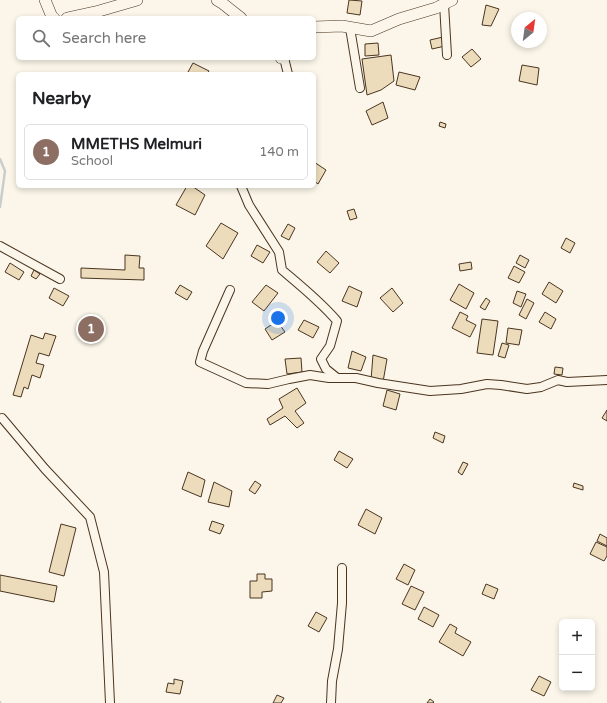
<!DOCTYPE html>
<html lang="en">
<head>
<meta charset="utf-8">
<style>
  :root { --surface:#fff; --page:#f6f6f6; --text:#202124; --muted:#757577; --line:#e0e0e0; --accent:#0f766e }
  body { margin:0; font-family:"Varela Round",sans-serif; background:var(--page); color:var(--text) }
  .controls { position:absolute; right:12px; bottom:12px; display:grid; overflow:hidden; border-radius:6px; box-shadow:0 2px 6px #0003 }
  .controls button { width:36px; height:36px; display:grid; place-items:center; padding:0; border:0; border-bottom:1px solid var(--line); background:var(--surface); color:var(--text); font:20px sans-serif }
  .compass { position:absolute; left:511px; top:12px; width:36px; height:36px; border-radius:50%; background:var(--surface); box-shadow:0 2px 6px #0003; rotate:29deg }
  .you { position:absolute; left:278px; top:318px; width:14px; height:14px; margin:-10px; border:3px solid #fff; border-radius:50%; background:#1a73e8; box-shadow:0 0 0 6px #1a73e833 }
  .badge { display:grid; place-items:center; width:26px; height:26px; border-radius:50%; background:var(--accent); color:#fff; font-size:13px; font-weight:700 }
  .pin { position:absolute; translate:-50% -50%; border:2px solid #fff; box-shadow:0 1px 4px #0006 }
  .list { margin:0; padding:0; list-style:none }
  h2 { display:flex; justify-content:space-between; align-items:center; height:52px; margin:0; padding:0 16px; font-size:17px }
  h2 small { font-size:13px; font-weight:400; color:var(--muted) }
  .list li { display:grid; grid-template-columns:26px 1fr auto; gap:12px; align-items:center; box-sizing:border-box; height:56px; margin:0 8px 8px; padding:0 8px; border:1px solid var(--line); border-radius:6px }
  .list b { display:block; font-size:15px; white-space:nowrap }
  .list p { margin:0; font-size:13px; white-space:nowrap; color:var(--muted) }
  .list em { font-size:13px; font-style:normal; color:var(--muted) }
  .icon { flex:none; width:22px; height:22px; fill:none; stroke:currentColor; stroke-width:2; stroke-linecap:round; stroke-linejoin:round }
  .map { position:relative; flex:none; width:607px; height:703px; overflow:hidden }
  .search { position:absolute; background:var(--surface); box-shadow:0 2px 6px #0003; left:16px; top:16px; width:300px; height:44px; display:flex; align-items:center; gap:10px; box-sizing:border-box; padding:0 14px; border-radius:6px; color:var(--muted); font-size:15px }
  .panel { position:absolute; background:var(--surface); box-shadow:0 2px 6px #0003; left:16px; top:72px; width:300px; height:116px; border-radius:6px }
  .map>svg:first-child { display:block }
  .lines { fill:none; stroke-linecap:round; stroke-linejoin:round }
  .stream { stroke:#c9cecd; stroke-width:2.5 }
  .building { fill:#ecdcbc; stroke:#4a3520 }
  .street-casing { stroke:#4a3520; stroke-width:10 }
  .secondary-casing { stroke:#4a3520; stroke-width:12 }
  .street { stroke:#fbf6e9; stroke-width:8 }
  .secondary { stroke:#fbf6e9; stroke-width:11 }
</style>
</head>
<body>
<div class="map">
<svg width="607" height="703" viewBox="0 0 607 703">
  <rect width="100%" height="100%" fill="#fbf6e9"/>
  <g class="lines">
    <g class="stream">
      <polyline points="0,159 5,171 0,207"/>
      <polyline points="0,702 0,703"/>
    </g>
  </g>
  <g class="building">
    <polygon points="349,0 362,1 360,15 347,13"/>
    <polygon points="486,5 499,9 491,26 482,25"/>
    <polygon points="443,37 445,46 432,49 430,40"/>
    <polygon points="378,43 379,55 365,56 365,44"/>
    <polygon points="472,49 481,59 471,67 462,57"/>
    <polygon points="391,55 394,81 381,90 367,95 362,59"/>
    <polygon points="193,63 209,71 207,74 192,74 188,72"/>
    <polygon points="522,65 539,68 537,85 519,81"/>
    <polygon points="399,72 420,77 415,90 396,85"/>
    <polygon points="383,102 388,118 372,125 366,111"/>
    <polygon points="440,122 446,124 445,128 439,126"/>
    <polygon points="314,162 326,170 318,184 314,181"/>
    <polygon points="187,186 192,186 205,195 195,215 176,205"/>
    <polygon points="354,209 357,218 350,220 347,211"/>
    <polygon points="221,223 238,233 223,259 206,246"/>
    <polygon points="288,224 295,228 289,240 281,236"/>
    <polygon points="566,238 575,243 570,253 561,248"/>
    <polygon points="257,245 270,252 263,263 251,256"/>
    <polygon points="326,251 339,263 330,273 317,262"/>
    <polygon points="125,255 140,256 139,268 144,268 144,280 81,278 81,268 125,270"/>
    <polygon points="520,255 529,260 525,268 516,263"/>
    <polygon points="471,262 472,269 460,271 459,264"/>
    <polygon points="10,263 24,272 19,280 5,272"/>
    <polygon points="514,266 525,272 519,283 508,278"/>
    <polygon points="34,270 40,274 36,279 31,276"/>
    <polygon points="549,282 563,291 556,303 542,294"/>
    <polygon points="459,284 474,293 466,309 450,300"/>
    <polygon points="180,285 192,292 187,300 175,293"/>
    <polygon points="266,285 278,293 264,311 252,302"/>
    <polygon points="349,286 362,292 357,307 342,301"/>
    <polygon points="54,288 69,296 63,306 49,298"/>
    <polygon points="392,288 403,303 393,312 380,298"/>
    <polygon points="517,291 526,294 521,307 513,303"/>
    <polygon points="486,298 490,301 485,310 480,307"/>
    <polygon points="527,299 534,303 526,319 519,315"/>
    <polygon points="460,312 468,316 466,320 476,325 470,337 452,328"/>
    <polygon points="545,312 556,319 551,329 539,322"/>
    <polygon points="482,319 498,321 493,355 477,353"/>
    <polygon points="304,320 319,327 313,338 298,330"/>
    <polygon points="277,321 285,332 272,340 265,329"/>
    <polygon points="508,328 522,330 519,345 506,343"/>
    <polygon points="45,333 56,336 49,356 39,353 36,363 44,365 40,378 32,375 28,389 24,387 21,397 13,395 31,335 43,339"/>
    <polygon points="502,343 509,345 505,358 498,356"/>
    <polygon points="352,351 366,357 361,371 348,368"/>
    <polygon points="373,355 387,359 383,382 371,380"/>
    <polygon points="301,358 302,372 287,374 285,359"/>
    <polygon points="555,367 563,368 562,375 554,374"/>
    <polygon points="297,388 306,403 295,411 304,423 297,428 285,416 270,425 267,419 283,408 279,399"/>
    <polygon points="387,390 400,394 396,410 383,406"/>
    <polygon points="607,410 607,421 602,418"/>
    <polygon points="435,432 445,436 443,443 433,438"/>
    <polygon points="339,451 353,459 347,468 334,460"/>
    <polygon points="463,462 468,464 462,475 458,472"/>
    <polygon points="188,472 205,480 201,497 182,489"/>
    <polygon points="255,481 261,485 255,494 249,490"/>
    <polygon points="214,482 232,491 229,507 208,502"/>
    <polygon points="574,483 583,486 583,490 573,487"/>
    <polygon points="366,509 382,518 375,534 358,525"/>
    <polygon points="212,521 224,525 220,534 209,530"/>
    <polygon points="61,524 76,528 64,576 49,572"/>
    <polygon points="600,534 607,538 607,546 597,541"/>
    <polygon points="596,542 607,547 607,556 604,561 590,554"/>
    <polygon points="404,564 415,570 408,585 396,579"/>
    <polygon points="257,574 265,574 265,579 272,579 272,591 262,592 262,598 250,598 250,581 257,581"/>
    <polygon points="0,575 57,586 54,602 0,591"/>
    <polygon points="486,584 498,589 494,599 482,594"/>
    <polygon points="411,586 424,592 415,610 402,604"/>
    <polygon points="424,607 439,615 433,627 418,619"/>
    <polygon points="316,612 327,618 319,632 308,626"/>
    <polygon points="450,624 457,628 455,633 471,642 463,656 439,642"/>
    <polygon points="539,676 551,682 544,696 531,690"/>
    <polygon points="174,679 183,681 180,694 166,692 168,683 174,684"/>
    <polygon points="277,695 284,698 281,703 273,703"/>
    <polygon points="430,699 434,702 433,703 427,703"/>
  </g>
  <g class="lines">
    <g class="street-casing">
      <g id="street">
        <polyline points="444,4 447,55"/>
        <polyline points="350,28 360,88"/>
        <polyline points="284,58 288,74"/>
        <path d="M241,186L249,205L279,252L282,270C301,286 321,302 337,321L330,346L321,359L326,369L336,377"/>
        <polyline points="0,246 60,279"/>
        <polyline points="230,290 203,351 200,362 246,383 268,384 289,379 310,375 329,378 356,378 378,383 430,391 461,389 487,384 501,385 527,389 541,387 558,380 567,382 607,380"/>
        <polyline points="2,418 45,469 90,517 104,572 110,703"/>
        <polyline points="331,703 332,681 338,649 342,603 342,568"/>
      </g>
    </g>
    <g class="secondary-casing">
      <g id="secondary">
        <polyline points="45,0 52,17 54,18"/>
        <polyline points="217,0 222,3 241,18"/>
        <polyline points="67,18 99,11 137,0"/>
        <polyline points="314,27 342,26 371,31 399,19 436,8 452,0"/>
        <polyline points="281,58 284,58"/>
      </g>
    </g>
    <use href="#street" class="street"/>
    <use href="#secondary" class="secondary"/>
  </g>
</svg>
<div class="controls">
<button>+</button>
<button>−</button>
</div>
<svg class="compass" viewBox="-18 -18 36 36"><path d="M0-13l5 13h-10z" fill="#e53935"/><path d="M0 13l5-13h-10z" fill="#757577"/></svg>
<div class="you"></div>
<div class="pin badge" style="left:91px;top:329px;background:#8d6e63">1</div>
<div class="search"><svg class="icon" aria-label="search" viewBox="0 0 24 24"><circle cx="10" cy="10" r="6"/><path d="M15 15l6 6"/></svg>Search here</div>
<section class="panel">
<h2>Nearby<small></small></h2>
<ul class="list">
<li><span class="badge" style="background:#8d6e63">1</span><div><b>MMETHS Melmuri</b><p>School</p></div><em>140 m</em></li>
</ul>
</section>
</div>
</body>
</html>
